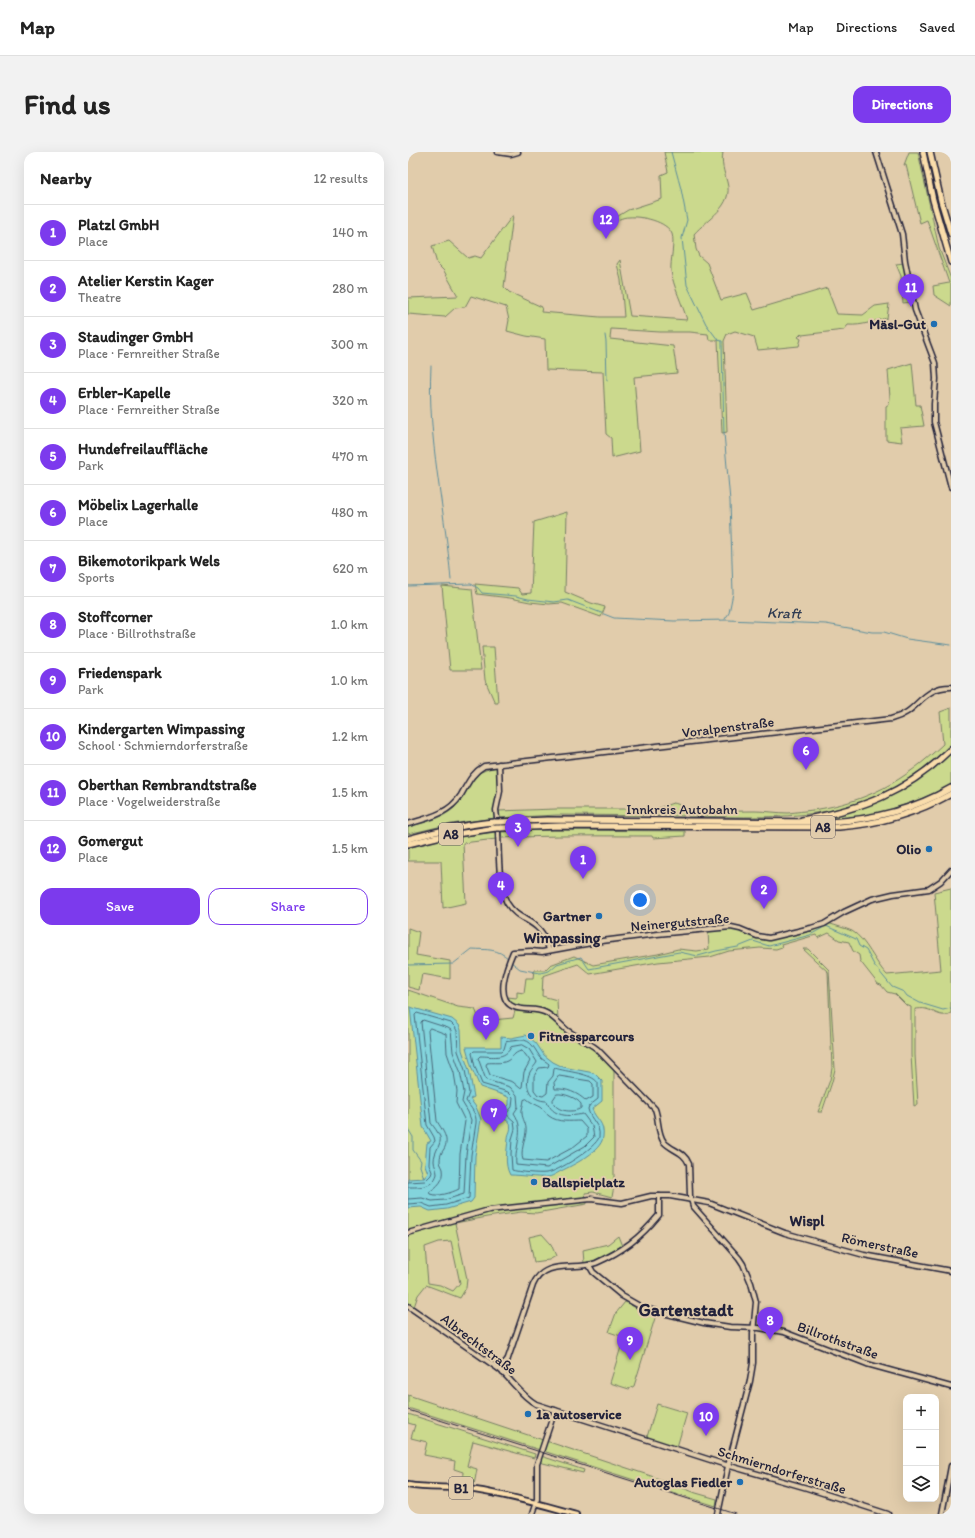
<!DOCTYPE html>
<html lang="en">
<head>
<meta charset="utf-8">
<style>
  :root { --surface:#fff; --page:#f2f2f2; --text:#222; --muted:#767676; --line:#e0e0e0; --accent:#7c3aed }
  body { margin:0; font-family:Itim,sans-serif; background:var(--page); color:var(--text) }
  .controls { position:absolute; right:12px; bottom:12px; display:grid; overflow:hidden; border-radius:8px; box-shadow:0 4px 16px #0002 }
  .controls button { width:36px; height:36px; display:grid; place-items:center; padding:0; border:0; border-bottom:1px solid var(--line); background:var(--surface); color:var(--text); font:20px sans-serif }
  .you { position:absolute; left:232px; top:748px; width:14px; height:14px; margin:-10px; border:3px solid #fff; border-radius:50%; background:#1a73e8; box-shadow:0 0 0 6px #1a73e833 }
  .badge { display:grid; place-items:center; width:26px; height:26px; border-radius:50%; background:var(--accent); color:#fff; font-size:13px; font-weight:700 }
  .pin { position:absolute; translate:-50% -33px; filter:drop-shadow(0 1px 2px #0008) }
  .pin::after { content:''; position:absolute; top:21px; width:14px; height:12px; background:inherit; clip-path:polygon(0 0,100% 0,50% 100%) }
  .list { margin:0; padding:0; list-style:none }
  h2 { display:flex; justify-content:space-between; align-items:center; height:52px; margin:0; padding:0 16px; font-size:17px }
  h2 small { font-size:13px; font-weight:400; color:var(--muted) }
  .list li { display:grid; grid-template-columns:26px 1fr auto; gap:12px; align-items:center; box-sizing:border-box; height:56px; padding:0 16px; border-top:1px solid var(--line) }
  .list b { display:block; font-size:15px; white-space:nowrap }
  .list p { margin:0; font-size:13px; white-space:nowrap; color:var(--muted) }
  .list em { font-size:13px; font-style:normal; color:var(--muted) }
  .actions { display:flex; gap:8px; padding:12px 16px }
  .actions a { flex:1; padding:9px 0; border:1px solid var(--accent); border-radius:12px; text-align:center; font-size:14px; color:var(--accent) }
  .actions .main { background:var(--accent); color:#fff }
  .icon { flex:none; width:22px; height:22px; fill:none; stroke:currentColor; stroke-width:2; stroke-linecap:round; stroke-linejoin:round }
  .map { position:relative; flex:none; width:543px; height:1362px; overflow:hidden; border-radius:12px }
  header { display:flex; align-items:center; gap:24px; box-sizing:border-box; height:56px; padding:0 20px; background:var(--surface); border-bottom:1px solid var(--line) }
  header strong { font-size:19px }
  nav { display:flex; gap:22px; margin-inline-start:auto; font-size:14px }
  .intro { display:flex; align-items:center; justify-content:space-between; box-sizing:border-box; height:96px; padding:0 24px }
  h1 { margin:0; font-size:28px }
  .button { padding:10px 18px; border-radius:12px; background:var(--accent); color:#fff; font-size:14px; font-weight:700 }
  main { display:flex; gap:24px; padding:0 24px }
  aside { flex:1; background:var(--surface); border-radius:12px; box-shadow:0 4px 16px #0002 }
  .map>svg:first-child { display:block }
  .green { fill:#cbd98d; stroke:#767e64; fill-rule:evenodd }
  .water { fill:#83d4dc; stroke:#5c8d9c }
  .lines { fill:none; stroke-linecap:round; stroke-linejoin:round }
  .shore { stroke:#49697b; stroke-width:1 }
  .stream { stroke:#5c8d9c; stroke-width:1 }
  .secondary-casing { stroke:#22223b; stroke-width:7 }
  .primary-casing { stroke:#22223b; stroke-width:8 }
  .highway-casing { stroke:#22223b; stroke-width:8 }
  .secondary { stroke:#e1ccab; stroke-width:4 }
  .primary { stroke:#faddab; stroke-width:4.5 }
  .highway { stroke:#faddab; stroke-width:5 }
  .rail { stroke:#22223b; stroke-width:1 }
  .highway-bridge-casing { stroke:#22223b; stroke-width:8; stroke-linecap:butt }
  .highway-bridge { stroke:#faddab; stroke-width:5 }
  .poi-dot { fill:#1f6fb2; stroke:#e1ccab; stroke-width:1.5 }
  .labels { text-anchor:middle; stroke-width:4; stroke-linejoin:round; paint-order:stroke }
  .shield { fill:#e1ccab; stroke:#5b555d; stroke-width:1 }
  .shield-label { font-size:13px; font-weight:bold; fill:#22223b }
  .poi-label { font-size:14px; font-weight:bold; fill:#22223b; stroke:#e1ccab; text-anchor:end }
  .street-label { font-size:14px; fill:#22223b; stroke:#e1ccab }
  .water-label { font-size:15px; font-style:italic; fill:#313d53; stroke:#e1ccab }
  .neighbourhood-label { font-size:15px; font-weight:bold; fill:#22223b; stroke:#e1ccab }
  .district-label { font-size:18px; font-weight:bold; fill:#22223b; stroke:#e1ccab }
</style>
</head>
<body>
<header>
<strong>Map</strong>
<nav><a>Map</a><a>Directions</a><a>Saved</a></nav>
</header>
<div class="intro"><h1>Find us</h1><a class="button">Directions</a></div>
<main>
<aside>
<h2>Nearby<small>12 results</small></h2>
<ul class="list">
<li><span class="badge">1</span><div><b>Platzl GmbH</b><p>Place</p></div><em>140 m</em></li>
<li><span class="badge">2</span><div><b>Atelier Kerstin Kager</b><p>Theatre</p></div><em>280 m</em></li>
<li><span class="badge">3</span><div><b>Staudinger GmbH</b><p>Place · Fernreither Straße</p></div><em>300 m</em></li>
<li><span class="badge">4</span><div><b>Erbler-Kapelle</b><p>Place · Fernreither Straße</p></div><em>320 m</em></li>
<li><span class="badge">5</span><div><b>Hundefreilauffläche</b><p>Park</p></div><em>470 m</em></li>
<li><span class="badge">6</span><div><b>Möbelix Lagerhalle</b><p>Place</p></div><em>480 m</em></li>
<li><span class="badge">7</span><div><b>Bikemotorikpark Wels</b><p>Sports</p></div><em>620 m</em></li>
<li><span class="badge">8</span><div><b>Stoffcorner</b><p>Place · Billrothstraße</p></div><em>1.0 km</em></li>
<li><span class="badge">9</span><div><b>Friedenspark</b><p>Park</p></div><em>1.0 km</em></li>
<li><span class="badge">10</span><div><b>Kindergarten Wimpassing</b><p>School · Schmierndorferstraße</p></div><em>1.2 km</em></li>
<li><span class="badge">11</span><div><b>Oberthan Rembrandtstraße</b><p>Place · Vogelweiderstraße</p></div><em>1.5 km</em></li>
<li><span class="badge">12</span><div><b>Gomergut</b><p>Place</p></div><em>1.5 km</em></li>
</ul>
<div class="actions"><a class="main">Save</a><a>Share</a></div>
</aside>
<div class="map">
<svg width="543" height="1362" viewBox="0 0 543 1362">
  <rect width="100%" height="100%" fill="#e1ccab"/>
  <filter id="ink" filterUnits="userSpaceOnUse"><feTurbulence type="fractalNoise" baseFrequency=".025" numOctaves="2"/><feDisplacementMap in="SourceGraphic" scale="8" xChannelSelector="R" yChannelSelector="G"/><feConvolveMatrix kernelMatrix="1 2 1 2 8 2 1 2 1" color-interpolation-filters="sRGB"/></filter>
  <g filter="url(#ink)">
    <g class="green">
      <path d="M256,0H315C313,12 316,19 319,30C326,54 299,67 286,82L288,97L291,104L299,111L313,148L339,141L346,158L419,136L429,162L455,163L467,154L481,152L479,166C465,169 455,174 440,173L436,178L394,183L393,182L390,185L393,187L391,194L350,198L346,185L327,179L319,182L316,189L319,280L314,281L310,188H301L300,182L282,180H252L203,177L202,187L265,194L269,221L226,225L232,299L204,306L203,286L198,282L195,220L138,218L137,187L118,184L99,179L101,168L98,155L63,144L57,155L47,156L37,165L0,162V146L50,144L36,119L29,112L24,94L41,89L60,106L67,104L73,106L105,63L96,135L101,140L134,155L133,160L192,165H216L213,128L209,112L212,108L222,164L279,168C275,153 265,134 263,119C262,110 267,90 264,82C259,69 233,64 221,65C214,65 209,68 204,72L202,69L220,58L254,47L253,23L260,20Z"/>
      <polygon points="501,0 510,0 531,96 543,127 543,154 526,143 525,134 541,131 519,68 512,71 498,13 496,13"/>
      <polygon points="496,111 503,150 495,151 493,124 488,112"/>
      <polygon points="504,211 508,253 512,253 516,274 492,276 494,290 478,288 478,254 481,252 482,246 480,218"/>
      <polygon points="159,360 157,440 183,451 197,455 193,465 154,451 141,452 122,450 102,446 69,442 67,432 110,436 114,442 123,441 126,370"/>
      <polygon points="34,434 64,437 73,518 42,518"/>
      <polygon points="74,495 86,495 90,551 87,551 77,528"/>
      <path d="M543,556V592C461,672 386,666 280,664V658C302,660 325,659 347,659C358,659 370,661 380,661C388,660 397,659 405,658C459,650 496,629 535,592L532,560Z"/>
      <path d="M543,601V632L539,635C497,655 465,666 417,667V666C468,654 505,635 543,601Z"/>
      <path d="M89,615L91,639L86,658L87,666L43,672L0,682V675C15,671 34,667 46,656C66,637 54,622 89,615Z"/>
      <path d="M265,651C273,652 276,656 276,664L149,663L91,666L90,659L148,657H247Z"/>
      <path d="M132,678L277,679V684L245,686L244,684C194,684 144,683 94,686L93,680Z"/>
      <polygon points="88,680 88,687 55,691 58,751 35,756 33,709 0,709 0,696 33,687"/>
      <path d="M543,736V861C533,867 527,859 518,857C515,856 510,857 507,857V903L510,952L506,954L503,903V855L498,853L487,842L479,840L473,833L470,832L452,809L451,803L445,799L441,790L431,788L421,781L410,786L408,783L373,793L374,795L368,797L352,796L321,799L302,805L250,810L182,822L170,812L135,824L134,844L149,848L150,867C135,856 122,856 105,854L99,845L109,846V840L116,841L118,826H125L126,818H137L142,813L166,804L185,813L250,802L270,797L289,799L301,797L300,779L323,777L361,787L394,781L395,782L396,780L404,779L420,771C428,774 437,776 444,779C458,787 467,811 479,823L533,818L526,740Z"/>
      <polygon points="0,776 11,780 8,803 42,809 42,827 14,822 11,838 0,835"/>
      <polygon points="395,797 400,797 421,818 427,917 424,930 414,960 410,960 422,928 424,916 420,820"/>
      <path d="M0,838L50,855L67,857L70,864L84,868L105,866L107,859L132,861L141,864L159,882L179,892L206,916V1034L204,1045L185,1040L177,1041L179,1052L128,1061L113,1060L79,1065L47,1071L59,1127L58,1136L52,1146L18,1133L10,1143L6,1155L0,1151ZM43,1089L52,1131L45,1139L32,1133L20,1131L17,1095L31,1090Z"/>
      <polygon points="134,1082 143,1092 148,1104 141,1108 126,1110 121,1085"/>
      <polygon points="210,1084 214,1094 187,1108 176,1111 175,1098 200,1092"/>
      <polygon points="217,1150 230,1157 247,1163 247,1166 226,1234 221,1237 202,1231 216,1185 201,1180 208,1161"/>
      <polygon points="0,1243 246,1325 288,1341 309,1347 308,1354 0,1256"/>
      <polygon points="249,1252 279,1261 269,1295 239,1285"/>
      <polygon points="0,1262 127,1302 126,1306 65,1289 59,1314 69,1317 66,1333 54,1333 55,1320 46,1317 47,1309 16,1303 19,1290 3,1286 7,1273 0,1271"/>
      <polygon points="133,1304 176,1318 175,1321 131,1310"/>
    </g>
    <g class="water">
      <polygon points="2,855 44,867 51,873 53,878 54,898 61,918 66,945 62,947 68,955 73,967 67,1004 66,1046 63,1050 39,1057 22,1059 13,1055 0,1056 0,1027 16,1026 20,1021 17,1013 19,991 23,989 15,975"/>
      <path d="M118,883L128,891L136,903L145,910L155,915L186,921L194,929V949L184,957C188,968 197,970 195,985C193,1000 165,1013 153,1019C149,1021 144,1025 139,1025C129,1026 113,1023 102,1023C96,1012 99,999 100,987C100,980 104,980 102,971L90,962L92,956H98L101,953V946L98,944L72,935L64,917L58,895H93V885L103,886Z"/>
    </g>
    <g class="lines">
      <g class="shore">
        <path d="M22,876L38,882L39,901L46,921L49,939L48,951L57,969L52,1002L51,1037C43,1041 30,1045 22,1042L21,1040C29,1035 37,1028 35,1017C34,1014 32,1012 32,1009C32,1004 33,1001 36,997C42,987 34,978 29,969L20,879Z"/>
        <path d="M113,888C124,887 127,899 133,906C135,908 139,910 141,912L140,915L131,916L126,924V938L130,943L135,944L139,941L140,930L145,924L146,917L147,916C158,920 184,921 190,931V947L181,954L180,957C182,968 193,973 191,985C189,995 148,1021 138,1021C132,1022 109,1020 104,1018L103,1002L104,987L107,977L106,969L98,962L104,955L105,945L100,940L74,932L67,915L64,901L66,899H94L96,897L98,890Z"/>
        <path d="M114,893L121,897L129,910C128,913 124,916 122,920C115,935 123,949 139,949C144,965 161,965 175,962L184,974L186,985L177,994L139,1016L108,1013C106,994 118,979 106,961L110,955L109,943L102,935L78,928L70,906L72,904C84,904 97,908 103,895Z"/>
        <path d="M113,899L117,902L122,909L116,920L114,935L112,936L105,930L82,923L78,913L79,911C85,910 93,912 99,909C106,905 105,901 113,899Z"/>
        <path d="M151,924L182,929L185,932V945L178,949C170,941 158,936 147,937L146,931Z"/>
        <path d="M149,942C156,941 169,946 173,952V956C165,962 145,959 145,948Z"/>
        <path d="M119,947C124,952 133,954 135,957C137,959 138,962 141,964C150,971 163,969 172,969L179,977V984L164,996L138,1010L115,1008C112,999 117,989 118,980C119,972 114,967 114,961C113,958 116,952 116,948Z"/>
        <path d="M0,1030L17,1029L23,1023L24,1020L21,1012L22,995L27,989L26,985L19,973L7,863L9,861L43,871L47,875L49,879L50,899L57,918L61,941L58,949C63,956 69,962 68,971L63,1003L61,1046L38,1053L23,1055L13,1051L0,1052"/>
        <path d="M0,1035C12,1035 25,1036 29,1022C29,1017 26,1014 26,1009C26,999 34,992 32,985C30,980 26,975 23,971L13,870L15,868L40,876L43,878L45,900L52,919L56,940L54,950L60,960L63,968L58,1003L56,1042L37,1048L24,1049L14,1046L0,1047"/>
      </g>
      <g class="stream">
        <polyline points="263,0 273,37 279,68 274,86 279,133 298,172 310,188 314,189 314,192 316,281 322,349 325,441 321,461 317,467"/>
        <polyline points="197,183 198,190 199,228"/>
        <path d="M23,214C19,286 37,356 43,428"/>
        <polyline points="0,434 63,432 70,436 74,441 108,444 120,447 146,450 160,448 206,466 266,469 320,468 418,472 464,480 476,480 499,487 543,493"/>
        <polyline points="103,810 112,817 132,821 141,819 149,812 173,805 181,817 271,800 290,804 308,799 330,795 345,789 361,794 402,783 418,774 448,787 451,794 458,798 466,813 484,835 496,840 499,844 512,851 535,858 543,856"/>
        <path d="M0,813L45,812L64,797C80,798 89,796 101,807"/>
        <polyline points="0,977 5,985 5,998 13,1009 12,1014 16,1026"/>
      </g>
      <g class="secondary-casing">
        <g id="secondary">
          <polyline points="89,0 103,2 110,0"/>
          <polyline points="468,0 494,82 497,109 507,158 527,211 528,227 526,252 526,270 543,335"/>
          <polyline points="89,666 88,658 92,639 91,612"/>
          <path d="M0,672C20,666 41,662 53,643C60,631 64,621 76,614L483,567C506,561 508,548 525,539C530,536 537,535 543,535"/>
          <path d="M90,680C91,700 90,734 99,751C112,773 133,764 141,798"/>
          <polyline points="0,1081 81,1058 183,1047 214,1051 243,1044 262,1044 301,1051 377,1081 456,1103 543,1119"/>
          <polyline points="181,1113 185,1120 214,1144 235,1156 296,1171 322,1175 351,1176 376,1180 459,1212 543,1235"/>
          <path d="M0,1154L91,1217C104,1228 112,1243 128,1252L315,1312L399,1336L480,1362"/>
          <polyline points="91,1217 99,1208"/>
          <path d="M95,1221L125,1133C137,1106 167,1119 188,1111C215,1099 232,1086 251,1063V1044"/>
          <polyline points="124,1362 129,1347 129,1312 147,1258"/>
          <path d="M310,1362L320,1314L342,1229L345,1211V1181L348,1150L343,1131L335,1112L331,1106L285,1054L282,1044L281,1012C276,999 264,999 256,990C249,981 251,967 247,957L189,897C180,890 169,885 160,879C152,873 146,864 136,860C127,856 116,859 106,855C86,847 99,814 105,800L123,799L134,800L194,789L249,782L323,775L332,777L349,784L361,786L403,776L416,772L436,760L464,747L485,742L521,737L533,729L543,718"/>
          <polyline points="534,1362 543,1314"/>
        </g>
      </g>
      <g class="primary-casing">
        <path id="primary" d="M0,1333C22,1337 45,1334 67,1338C101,1343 135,1353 168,1362"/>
      </g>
      <g class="highway-casing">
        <g id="highway">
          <polyline points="515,0 525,48 543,110"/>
          <polyline points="522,0 533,49 543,82"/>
          <path d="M394,668C454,657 498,641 543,597"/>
          <path d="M91,670L140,668L420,670C464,668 505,658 543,636"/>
          <path d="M92,676L153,674L431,675C471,672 507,662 543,642"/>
          <path d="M0,687C29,679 58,672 87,670"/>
          <polyline points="0,692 29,685 88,676"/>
        </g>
      </g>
      <use href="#secondary" class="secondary"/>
      <use href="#primary" class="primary"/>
      <use href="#highway" class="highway"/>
      <polyline class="rail" points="0,1258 328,1362"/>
      <g class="highway-bridge-casing">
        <g id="highway-bridge">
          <polyline points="87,670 91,670"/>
          <polyline points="88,676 92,676"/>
        </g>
      </g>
      <use href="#highway-bridge" class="highway-bridge"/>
    </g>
  </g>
  <g class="poi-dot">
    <circle cx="526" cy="172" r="4"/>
    <circle cx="521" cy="697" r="4"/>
    <circle cx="191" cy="764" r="4"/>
    <circle cx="123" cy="884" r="4"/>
    <circle cx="126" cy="1030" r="4"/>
    <circle cx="120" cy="1262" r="4"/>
    <circle cx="332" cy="1330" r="4"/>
  </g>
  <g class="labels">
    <g class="shield">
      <rect x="403" y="664" width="24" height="22" rx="3"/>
      <rect x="31" y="671" width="24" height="22" rx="3"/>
      <rect x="41" y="1325" width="24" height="22" rx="3"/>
    </g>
    <g class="shield-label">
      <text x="415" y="680">A8</text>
      <text x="43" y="687">A8</text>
      <text x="53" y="1341">B1</text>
    </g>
    <g class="poi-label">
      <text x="518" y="177">Mäsl-Gut</text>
      <text x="513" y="702">Olio</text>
      <text x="183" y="769">Gartner</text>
      <text x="131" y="889" text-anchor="start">Fitnessparcours</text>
      <text x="134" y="1035" text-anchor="start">Ballspielplatz</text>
      <text x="128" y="1267" text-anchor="start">1a autoservice</text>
      <text x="324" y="1335">Autoglas Fiedler</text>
    </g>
    <g class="street-label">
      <text transform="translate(320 575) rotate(-7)" y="5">Voralpenstraße</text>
      <text x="274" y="662">Innkreis Autobahn</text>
      <text transform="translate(272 770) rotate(-5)" y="5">Neinergutstraße</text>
      <text transform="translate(472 1093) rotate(12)" y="5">Römerstraße</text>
      <text transform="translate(430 1188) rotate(20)" y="5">Billrothstraße</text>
      <text transform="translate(71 1192) rotate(37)" y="5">Albrechtstraße</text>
      <text transform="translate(374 1318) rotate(17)" y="5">Schmierndorferstraße</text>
    </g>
    <g class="water-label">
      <text transform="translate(376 461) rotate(2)" y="5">Kraft</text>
    </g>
    <g class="neighbourhood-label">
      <text x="154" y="791">Wimpassing</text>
      <text x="399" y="1074">Wispl</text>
    </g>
    <g class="district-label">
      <text x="278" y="1164">Gartenstadt</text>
    </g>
  </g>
</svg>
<div class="controls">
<button>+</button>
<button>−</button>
<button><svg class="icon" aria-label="layers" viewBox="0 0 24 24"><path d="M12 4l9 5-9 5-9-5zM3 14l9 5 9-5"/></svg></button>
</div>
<div class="you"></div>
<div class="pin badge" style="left:175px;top:727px">1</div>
<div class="pin badge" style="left:356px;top:757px">2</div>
<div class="pin badge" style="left:110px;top:695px">3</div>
<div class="pin badge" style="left:93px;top:753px">4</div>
<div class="pin badge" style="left:78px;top:888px">5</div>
<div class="pin badge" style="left:398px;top:618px">6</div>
<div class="pin badge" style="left:86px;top:980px">7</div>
<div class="pin badge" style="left:362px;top:1188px">8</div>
<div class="pin badge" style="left:222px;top:1208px">9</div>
<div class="pin badge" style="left:298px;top:1284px">10</div>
<div class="pin badge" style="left:503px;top:155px">11</div>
<div class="pin badge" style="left:198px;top:87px">12</div>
</div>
</main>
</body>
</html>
